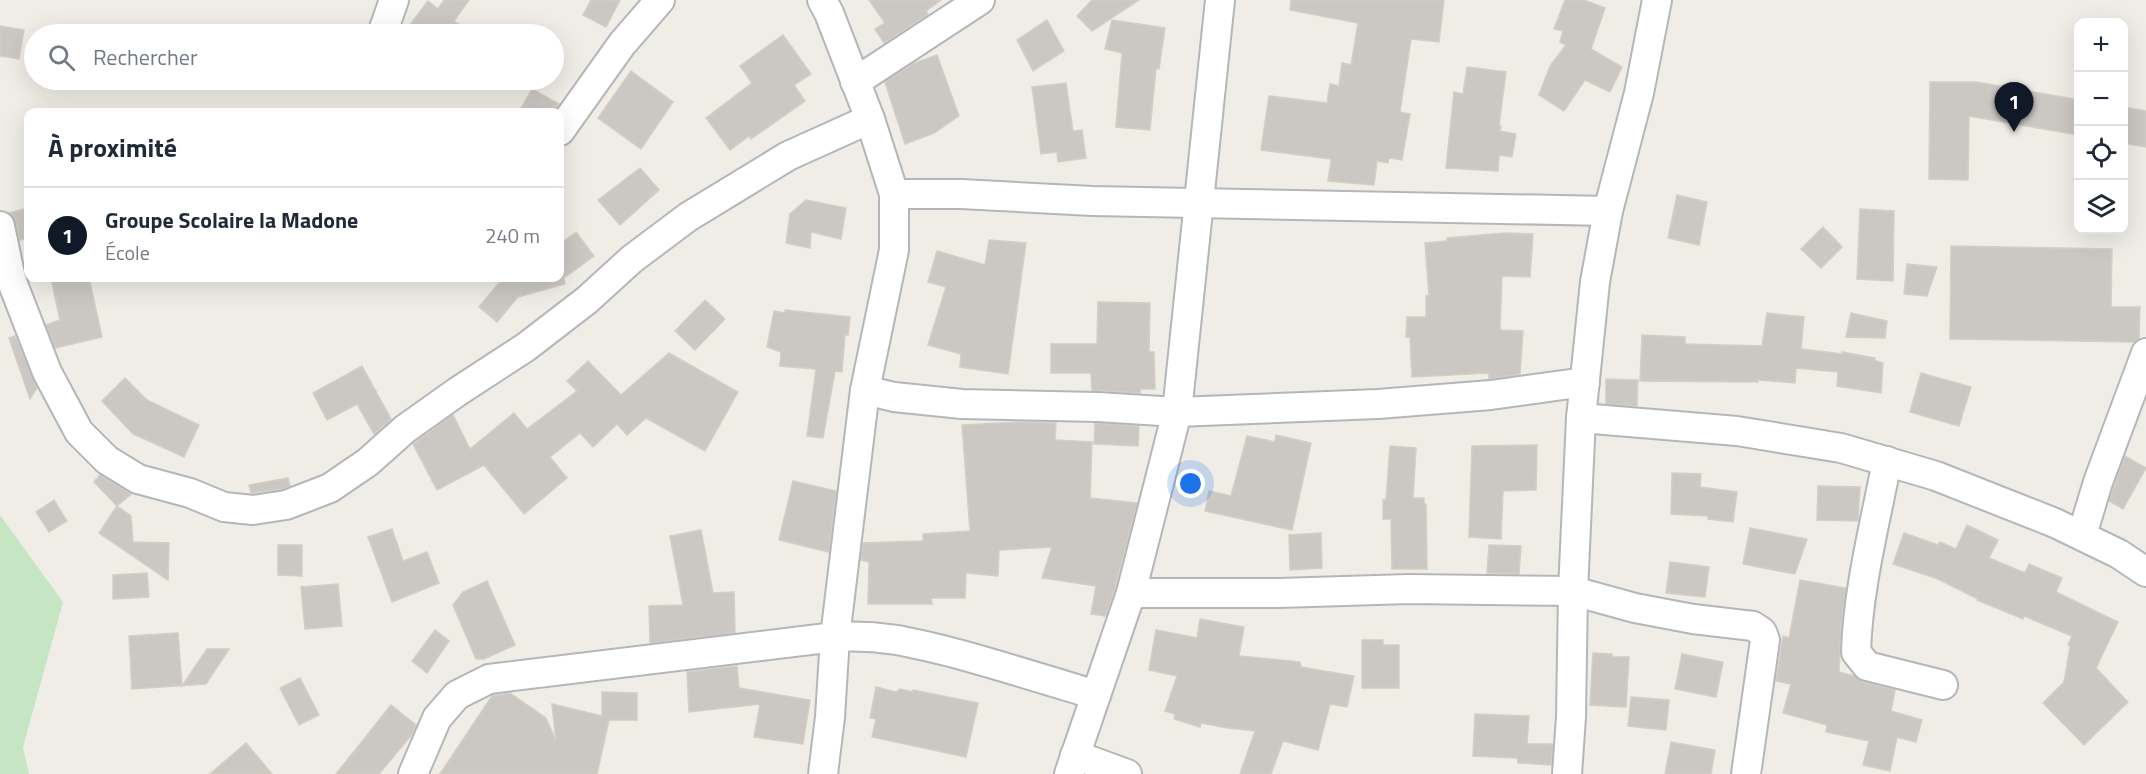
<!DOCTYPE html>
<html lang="fr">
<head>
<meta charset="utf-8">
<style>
  :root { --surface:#fff; --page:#f6f6f7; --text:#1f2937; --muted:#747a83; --line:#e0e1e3; --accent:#111827 }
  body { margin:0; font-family:"Titillium Web",sans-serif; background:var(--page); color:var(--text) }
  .controls { position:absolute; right:18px; top:18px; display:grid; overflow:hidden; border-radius:12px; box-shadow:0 6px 24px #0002 }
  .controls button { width:54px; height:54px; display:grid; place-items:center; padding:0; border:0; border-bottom:2px solid var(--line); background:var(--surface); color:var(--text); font:30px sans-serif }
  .you { position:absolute; left:1191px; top:484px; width:21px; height:21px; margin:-15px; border:4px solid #fff; border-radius:50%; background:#1a73e8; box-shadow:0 0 0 9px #1a73e833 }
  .badge { display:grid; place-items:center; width:39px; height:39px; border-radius:50%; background:var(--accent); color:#fff; font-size:20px; font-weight:700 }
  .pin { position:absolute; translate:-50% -50px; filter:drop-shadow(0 2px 3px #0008) }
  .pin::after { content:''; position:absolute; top:32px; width:21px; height:18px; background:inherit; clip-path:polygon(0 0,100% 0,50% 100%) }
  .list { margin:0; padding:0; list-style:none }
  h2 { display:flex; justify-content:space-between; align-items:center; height:78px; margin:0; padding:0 24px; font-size:26px }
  h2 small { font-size:20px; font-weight:400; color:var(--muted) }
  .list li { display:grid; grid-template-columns:39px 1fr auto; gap:18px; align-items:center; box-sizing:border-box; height:96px; padding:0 24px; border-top:2px solid var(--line) }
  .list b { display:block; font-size:22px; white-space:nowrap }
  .list p { margin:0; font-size:20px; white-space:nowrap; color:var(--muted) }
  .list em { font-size:20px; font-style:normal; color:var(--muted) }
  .icon { flex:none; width:33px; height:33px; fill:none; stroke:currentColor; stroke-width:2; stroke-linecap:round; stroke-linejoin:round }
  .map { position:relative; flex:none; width:2146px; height:774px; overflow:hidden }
  .search { position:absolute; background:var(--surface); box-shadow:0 6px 24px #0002; left:24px; top:24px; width:540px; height:66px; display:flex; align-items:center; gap:15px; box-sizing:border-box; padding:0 21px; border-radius:33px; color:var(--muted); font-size:22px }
  .panel { position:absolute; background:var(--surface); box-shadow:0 6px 24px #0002; left:24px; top:108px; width:540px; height:174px; border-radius:12px }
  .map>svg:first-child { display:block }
  .green { fill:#c6e6c3 }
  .building { fill:#cbc7c3; stroke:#d4cec4; stroke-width:1.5 }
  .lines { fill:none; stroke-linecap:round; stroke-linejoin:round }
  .street-casing { stroke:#b3b7ba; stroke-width:32 }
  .street { stroke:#fff; stroke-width:28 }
</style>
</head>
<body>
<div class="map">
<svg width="2146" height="774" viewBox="0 0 2146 774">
  <rect width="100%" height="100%" fill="#efede6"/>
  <polygon class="green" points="0,515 63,602 23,747 29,774 0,774"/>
  <g class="building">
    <polygon points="444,0 469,0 454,21 473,34 403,34 428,1 438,9"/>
    <polygon points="591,0 620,0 606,27 583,15"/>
    <polygon points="869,0 941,0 926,11 928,14 884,43 875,29 885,23"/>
    <polygon points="1092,0 1139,0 1092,31 1077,16"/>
    <polygon points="1291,0 1444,0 1439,42 1411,39 1400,112 1410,114 1402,160 1389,158 1388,163 1377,161 1374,185 1328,181 1331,159 1261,150 1269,96 1327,103 1330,84 1339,86 1342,63 1351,65 1358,23 1290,10"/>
    <polygon points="1565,0 1584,0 1605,8 1591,49 1622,67 1610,92 1585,80 1564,111 1539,95 1550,66 1566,45 1560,42 1563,31 1554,29"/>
    <polygon points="1047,20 1064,51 1033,71 1017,40"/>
    <polygon points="1112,20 1165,28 1159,69 1156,68 1150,130 1116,127 1122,53 1105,49"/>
    <polygon points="0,26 24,30 19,59 0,56"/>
    <polygon points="783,35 811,74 794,85 805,101 751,139 749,136 730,150 706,118 752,83 740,66"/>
    <polygon points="937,55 959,116 934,133 905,144 885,82 912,64"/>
    <polygon points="1467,67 1506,72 1499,126 1501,126 1500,131 1516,134 1512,157 1499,155 1498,171 1446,168 1454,92 1463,94"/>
    <polygon points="631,71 673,102 641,149 598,118"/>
    <polygon points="1930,82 1976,82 2079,100 2079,135 1969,116 1968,180 1929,179"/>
    <polygon points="1066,83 1073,131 1082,130 1086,158 1058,162 1057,152 1041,154 1032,87"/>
    <polygon points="532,89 559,104 553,112 519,112"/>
    <polygon points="2124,107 2146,111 2146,147 2124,143"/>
    <polygon points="640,168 659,190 620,225 598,200"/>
    <polygon points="1677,195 1707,202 1699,245 1668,238"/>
    <polygon points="806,200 846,208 841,239 811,232 810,248 786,243 790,214"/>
    <polygon points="28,208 28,238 20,240 16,222 9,213"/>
    <polygon points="1860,209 1894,211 1893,281 1857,279"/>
    <polygon points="1823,227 1842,247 1821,268 1801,249"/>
    <polygon points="576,232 594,256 564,278 565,284 518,297 497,322 479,307 503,278 560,278 560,244"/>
    <polygon points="1505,233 1533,234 1530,277 1502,276 1500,330 1523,331 1520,374 1489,379 1489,373 1412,377 1410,337 1406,337 1407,317 1426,317 1426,296 1429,296 1425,243 1447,241 1447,238"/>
    <polygon points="989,240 1026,243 1008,374 960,367 961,354 928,345 946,287 928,282 937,251 985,265"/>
    <polygon points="1951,246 2112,249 2111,307 2140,307 2139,338 2134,342 1950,339"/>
    <polygon points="1907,264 1937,267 1927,296 1904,294"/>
    <polygon points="51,278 89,278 102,337 55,348 46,325 60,320"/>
    <polygon points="705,300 725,319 695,350 675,331"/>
    <polygon points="1098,302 1150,303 1149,352 1154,352 1155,389 1140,389 1140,393 1092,390 1091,373 1051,373 1051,344 1097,344"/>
    <polygon points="785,310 850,317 848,335 845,335 842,372 835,371 823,438 807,436 816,369 780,366 781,352 767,347 774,311 785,313"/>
    <polygon points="1767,313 1804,317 1801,349 1842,354 1842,352 1875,358 1874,360 1883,363 1881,393 1837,386 1838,372 1796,368 1795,383 1758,380 1758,382 1640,381 1642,335 1685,337 1685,344 1762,346"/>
    <polygon points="1851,313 1887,321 1885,338 1846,337"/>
    <polygon points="15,336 37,388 30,399 9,338"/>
    <polygon points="669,353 738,392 705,451 646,418 627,435 617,424 593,447 580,433 550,457 567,478 524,514 484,465 437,490 413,444 453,415 470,449 514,413 527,429 577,391 567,381 588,361 621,395"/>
    <polygon points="362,366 391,419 374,434 357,404 327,420 313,393"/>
    <polygon points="1921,373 1971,387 1959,426 1910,412"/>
    <polygon points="125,378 147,400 199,425 184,457 133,434 102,401"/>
    <polygon points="1606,379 1638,380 1637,406 1606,404"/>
    <polygon points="1019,422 1056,423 1055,440 1092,442 1090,498 1137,503 1115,588 1106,616 1091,614 1096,586 1042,578 1052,547 999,550 998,576 966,573 965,598 931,598 932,604 868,604 869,562 861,560 863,543 923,541 923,534 970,531 962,425"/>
    <polygon points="1095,423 1139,426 1138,446 1094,444"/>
    <polygon points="1276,435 1311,443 1292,530 1205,511 1209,491 1231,496 1247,436 1275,442"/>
    <polygon points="1537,445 1536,490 1503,491 1501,539 1469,537 1472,446"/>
    <polygon points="1390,446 1416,448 1413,498 1424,498 1424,504 1426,504 1427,569 1392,569 1391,519 1383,519 1383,500 1386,500"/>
    <polygon points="2125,456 2146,468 2123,509 2109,501"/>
    <polygon points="1672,473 1701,474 1700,487 1737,492 1733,522 1708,519 1708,516 1671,514"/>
    <polygon points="100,475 131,494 117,506 94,482"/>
    <polygon points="288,478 290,486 282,489 251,493 249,485"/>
    <polygon points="793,481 836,491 829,552 779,540"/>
    <polygon points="1818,486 1860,487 1858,521 1817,520"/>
    <polygon points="54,500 67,521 49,532 36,512"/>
    <polygon points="117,506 131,516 133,542 169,543 168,580 99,533"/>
    <polygon points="1967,525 1998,540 1989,558 2025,573 2029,564 2062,578 2056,592 2118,622 2096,668 2128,702 2084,745 2043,703 2064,682 2070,646 2068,645 2072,636 2024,616 2023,619 1977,600 1978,599 1938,579 1893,564 1904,533 1938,545 1940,542 1956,549"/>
    <polygon points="1750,528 1807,539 1795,574 1743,564"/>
    <polygon points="392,529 403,561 427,552 439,583 392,602 368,537"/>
    <polygon points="701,530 713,593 734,592 735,633 650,643 649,606 683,605 670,536"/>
    <polygon points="1321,533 1322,568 1290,570 1289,535"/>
    <polygon points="278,545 302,545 302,576 278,575"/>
    <polygon points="1489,545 1521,546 1519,574 1487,573"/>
    <polygon points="1670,562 1709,567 1705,597 1666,593"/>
    <polygon points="147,573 149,597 113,599 113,575"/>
    <polygon points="1800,580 1846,588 1841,627 1839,672 1854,676 1863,682 1895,690 1891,711 1922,720 1916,742 1897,737 1890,771 1863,765 1869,741 1826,732 1827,725 1783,713 1791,684 1776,681 1783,636 1789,638"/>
    <polygon points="487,581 515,645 484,659 476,659 453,605 463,592"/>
    <polygon points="338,584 342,626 305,629 301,587"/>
    <polygon points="1200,619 1244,627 1239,656 1300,662 1301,667 1354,676 1347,707 1330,704 1318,750 1283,741 1271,774 1240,774 1255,731 1228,728 1201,723 1200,727 1174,719 1175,714 1165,711 1177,676 1149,670 1156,630 1197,638"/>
    <polygon points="435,630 449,641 427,673 412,661"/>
    <polygon points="178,633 182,686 207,649 229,649 206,684 132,689 129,636"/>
    <polygon points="1362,640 1383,640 1383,645 1399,645 1399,688 1362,688"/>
    <polygon points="1593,653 1612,654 1612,657 1629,657 1626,707 1590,705"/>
    <polygon points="1682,654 1723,662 1716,697 1675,689"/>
    <polygon points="737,666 739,688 810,700 803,744 754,737 760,704 689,712 687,672"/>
    <polygon points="300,678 319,715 299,725 280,688"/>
    <polygon points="876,687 896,692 900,689 913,692 913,690 978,703 966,757 872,737 876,719 870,718"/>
    <polygon points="602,692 637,693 637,720 609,720 597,774 440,774 492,696 510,693 546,718 556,741 552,704 602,716"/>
    <polygon points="1631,697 1669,700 1666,730 1628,726"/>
    <polygon points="391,705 416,725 413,733 379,774 336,774"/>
    <polygon points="1475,714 1529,716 1527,744 1553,744 1551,765 1518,763 1517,758 1473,756"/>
    <polygon points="1671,742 1715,750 1711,774 1665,774"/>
    <polygon points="246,743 272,774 210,774"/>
  </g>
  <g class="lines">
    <g class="street-casing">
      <g id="street">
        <polyline points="822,0 829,13 870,119 894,194 894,250 865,390 835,637 830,717 823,774"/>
        <polyline points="382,34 394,0"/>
        <polyline points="855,82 980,0"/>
        <polyline points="560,131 622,44 660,0"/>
        <polyline points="894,194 961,194 1092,201 1608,211"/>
        <polyline points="0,226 11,279 47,372 79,432 107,460 138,479 190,493 224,507 253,510 286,505 330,488 368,462 405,429 457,392 526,347 587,300 632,259 688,217 788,156 870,119"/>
        <polyline points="865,390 894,397 962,404 1098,407 1177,412 1378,404 1491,395 1585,382"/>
        <polyline points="1581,418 1737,431 1841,448 1936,476 2055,523 2119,554 2146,572"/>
        <path d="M1887,461C1875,524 1858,588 1856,652L1867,666L1943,685"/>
        <polyline points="2082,535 2098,482 2146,353"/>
        <polyline points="1131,593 1279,593 1409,589 1573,591 1635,608 1693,619 1753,626 1762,632 1765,640 1746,774"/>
        <polyline points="1075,755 1127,774"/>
        <path d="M413,774L437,718L457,695L489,679L835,637C882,634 914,643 958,654C1005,667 1050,681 1096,695"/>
        <polyline points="1069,774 1131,593 1177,412 1220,0"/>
        <polyline points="1567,774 1571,717 1573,591 1581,418 1595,282 1608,211 1639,93 1657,0"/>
      </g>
    </g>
    <use href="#street" class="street"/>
  </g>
</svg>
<div class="controls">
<button>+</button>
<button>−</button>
<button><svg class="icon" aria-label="locate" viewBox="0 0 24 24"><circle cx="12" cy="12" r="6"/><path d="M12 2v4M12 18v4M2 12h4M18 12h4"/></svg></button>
<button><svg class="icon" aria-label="layers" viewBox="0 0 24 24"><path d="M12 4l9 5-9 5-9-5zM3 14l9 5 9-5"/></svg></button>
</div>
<div class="you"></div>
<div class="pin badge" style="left:2014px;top:132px">1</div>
<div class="search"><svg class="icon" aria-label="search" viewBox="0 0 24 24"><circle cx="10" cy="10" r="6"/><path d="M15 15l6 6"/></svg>Rechercher</div>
<section class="panel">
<h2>À proximité<small></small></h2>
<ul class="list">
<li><span class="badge">1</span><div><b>Groupe Scolaire la Madone</b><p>École</p></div><em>240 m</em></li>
</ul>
</section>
</div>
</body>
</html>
